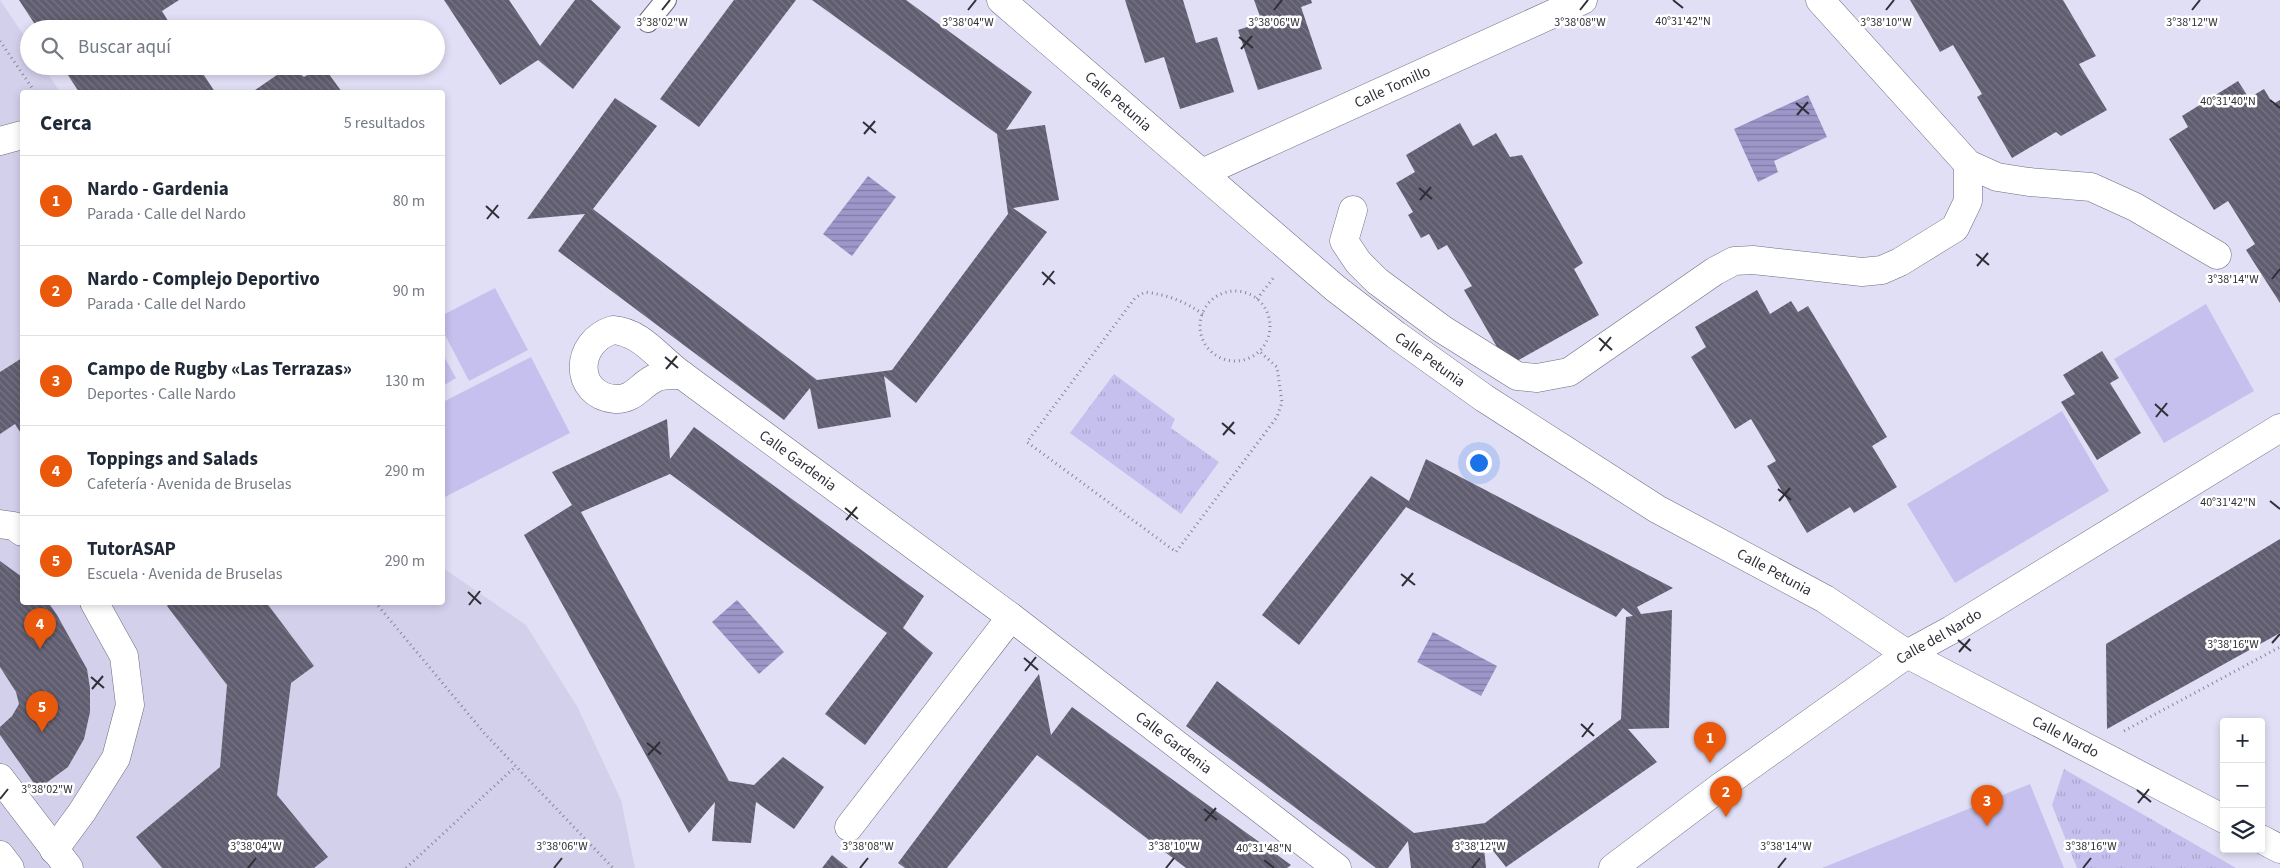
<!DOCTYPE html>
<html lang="es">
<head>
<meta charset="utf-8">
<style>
  :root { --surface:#fff; --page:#f6f6f7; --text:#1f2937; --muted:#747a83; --line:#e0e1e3; --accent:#ea580c }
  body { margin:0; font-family:"Source Sans 3",sans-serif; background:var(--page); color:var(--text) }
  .controls { position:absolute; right:15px; bottom:15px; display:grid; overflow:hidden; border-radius:5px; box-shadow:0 2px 8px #0003 }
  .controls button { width:45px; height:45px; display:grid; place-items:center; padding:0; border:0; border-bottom:1px solid var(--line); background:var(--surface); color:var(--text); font:25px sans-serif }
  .you { position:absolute; left:1478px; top:462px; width:18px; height:18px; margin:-12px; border:4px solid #fff; border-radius:50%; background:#1a73e8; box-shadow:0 0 0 8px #1a73e833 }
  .badge { display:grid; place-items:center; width:32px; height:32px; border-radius:50%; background:var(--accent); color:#fff; font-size:16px; font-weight:700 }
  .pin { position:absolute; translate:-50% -41px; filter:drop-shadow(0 1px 2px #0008) }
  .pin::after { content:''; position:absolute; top:26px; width:18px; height:15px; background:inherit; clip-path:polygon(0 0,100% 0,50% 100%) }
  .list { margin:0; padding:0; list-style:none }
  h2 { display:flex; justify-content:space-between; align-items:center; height:65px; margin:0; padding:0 20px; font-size:21px }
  h2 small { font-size:16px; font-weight:400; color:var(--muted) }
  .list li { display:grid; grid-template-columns:32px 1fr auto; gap:15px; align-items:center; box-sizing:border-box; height:90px; padding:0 20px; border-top:1px solid var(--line) }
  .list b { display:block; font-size:19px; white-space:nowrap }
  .list p { margin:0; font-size:16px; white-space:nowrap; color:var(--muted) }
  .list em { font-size:16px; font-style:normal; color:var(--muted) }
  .icon { flex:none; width:28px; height:28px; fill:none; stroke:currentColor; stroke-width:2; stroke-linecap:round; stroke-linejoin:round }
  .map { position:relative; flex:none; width:2280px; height:868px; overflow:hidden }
  .search { position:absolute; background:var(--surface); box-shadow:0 2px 8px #0003; left:20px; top:20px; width:425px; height:55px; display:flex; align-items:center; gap:12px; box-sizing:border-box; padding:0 18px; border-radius:28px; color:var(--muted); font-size:19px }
  .panel { position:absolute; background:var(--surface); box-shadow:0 2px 8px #0003; left:20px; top:90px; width:425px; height:515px; border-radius:5px }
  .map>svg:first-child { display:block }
  .built { fill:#d3d0ec }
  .green { fill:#c5c0ed }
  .park { fill:url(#park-tufts) }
  .water { fill:url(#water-rules) }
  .building { fill:url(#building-back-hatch) }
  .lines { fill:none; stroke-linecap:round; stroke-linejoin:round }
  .service-casing { stroke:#6d6b7e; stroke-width:22 }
  .minor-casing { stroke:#6d6b7e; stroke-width:29 }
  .path { stroke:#868594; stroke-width:3; stroke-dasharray:1 4; stroke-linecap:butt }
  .service { stroke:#fff; stroke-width:20 }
  .minor { stroke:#fff; stroke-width:28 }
  .ticks { fill:none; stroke:#2f2f37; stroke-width:2 }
  .labels { text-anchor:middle; stroke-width:5; stroke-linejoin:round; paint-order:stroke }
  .street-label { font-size:15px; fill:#2f2f37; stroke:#fff }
  .ticks-label { font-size:12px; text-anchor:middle; fill:#2f2f37; stroke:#fff; stroke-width:5; stroke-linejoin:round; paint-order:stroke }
</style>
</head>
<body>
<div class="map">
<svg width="2280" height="868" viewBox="0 0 2280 868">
  <defs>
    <pattern id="park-tufts" width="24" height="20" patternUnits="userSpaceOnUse" patternTransform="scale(1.25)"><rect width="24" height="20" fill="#c5c0ed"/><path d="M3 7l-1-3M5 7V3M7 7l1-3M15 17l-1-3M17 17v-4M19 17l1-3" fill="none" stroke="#aaa5cc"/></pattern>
    <pattern id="water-rules" width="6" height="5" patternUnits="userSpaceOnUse" patternTransform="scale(1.25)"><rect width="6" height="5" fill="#9c96c9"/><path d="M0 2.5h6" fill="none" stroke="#807ba4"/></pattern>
    <pattern id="building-back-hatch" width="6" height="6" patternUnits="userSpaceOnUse" patternTransform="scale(1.25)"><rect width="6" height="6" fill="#5f5d6f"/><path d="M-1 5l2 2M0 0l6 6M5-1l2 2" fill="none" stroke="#787684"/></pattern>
  </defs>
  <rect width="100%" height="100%" fill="#e1dff5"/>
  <polygon class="built" points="0,0 29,43 29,66 43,66 60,92 22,92 22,602 442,602 443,568 526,625 578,708 621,800 635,868 0,868"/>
  <g class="green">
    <polygon points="495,288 528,350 469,381 443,331 443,315"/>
    <polygon points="2206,304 2254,391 2164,443 2114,359"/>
    <polygon points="442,353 456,378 443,386 442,386"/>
    <polygon points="531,357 570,433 443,498 443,402"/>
    <polygon points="2062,411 2109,491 1955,583 1907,504"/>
    <polygon points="2030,784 2064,868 1822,868"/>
  </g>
  <g class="park">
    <polygon points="1114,374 1175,419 1171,428 1219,462 1181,514 1070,433"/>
    <polygon points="2064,769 2236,868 2077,868 2052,805"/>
  </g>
  <g class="water">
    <polygon points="1808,95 1827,137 1774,161 1778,172 1758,182 1734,129"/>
    <polygon points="868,176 896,197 852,256 823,234"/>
    <polygon points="737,600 784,652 759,674 712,622"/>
    <polygon points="1433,632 1497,666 1481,696 1417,662"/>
  </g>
  <g class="building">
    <polygon points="19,0 179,0 162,11 173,29 38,29"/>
    <polygon points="444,0 509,0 540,46 575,0 591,0 621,27 573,89 538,60 500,85"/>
    <polygon points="734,0 796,0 699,127 660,99"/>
    <polygon points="812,0 906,0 1032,92 1006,130 1045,125 1059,200 1013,208 1047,232 916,403 884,376 891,417 818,429 810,388 784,420 558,251 585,214 527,219 615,98 657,126 593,209 817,380 892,370 1008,214 997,134"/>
    <polygon points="1125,0 1183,0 1196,43 1217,37 1234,92 1180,109 1164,57 1145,63"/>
    <polygon points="1254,0 1311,0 1312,3 1301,7 1322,69 1258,90 1238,30 1262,22"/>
    <polygon points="1910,0 2063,0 2096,56 2079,64 2107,110 2061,136 2056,132 2012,158 1977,97 1982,94 1953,45 1940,52"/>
    <polygon points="62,66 198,66 215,92 79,92"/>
    <polygon points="290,66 304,77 323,66 342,92 252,92"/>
    <polygon points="2238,81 2249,98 2264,89 2273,104 2280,100 2280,303 2246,250 2255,244 2228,201 2214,210 2169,139 2188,127 2182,116"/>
    <polygon points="1460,123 1473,146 1496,133 1510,157 1522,155 1583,263 1574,269 1599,315 1508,366 1464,290 1472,286 1447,245 1438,250 1429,234 1421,238 1408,215 1413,212 1396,183 1415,172 1406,155"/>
    <polygon points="1757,290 1770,314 1791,301 1798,312 1808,306 1887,437 1872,446 1897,487 1854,513 1850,507 1807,533 1767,466 1776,461 1751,419 1735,429 1691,357 1706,347 1695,327"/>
    <polygon points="2102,351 2119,378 2110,383 2141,433 2097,460 2061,402 2075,394 2063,375"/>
    <polygon points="22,358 22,435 15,424 0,434 0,372"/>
    <polygon points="667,419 670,459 694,427 924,596 903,628 933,653 865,745 825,714 887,633 670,474 581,512 729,781 754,785 783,757 824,787 794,829 756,802 751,843 712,841 715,802 689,833 524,535 572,505 552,472"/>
    <polygon points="1426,459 1673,588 1637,607 1641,614 1672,610 1669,728 1628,729 1657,762 1506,867 1483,838 1486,868 1411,868 1408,841 1388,868 1376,868 1186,726 1217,681 1414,833 1485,823 1621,719 1626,617 1633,616 1623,608 1616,617 1406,507 1299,645 1262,615 1371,476 1409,501"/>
    <polygon points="2280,539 2280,633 2107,729 2106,644"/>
    <polygon points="0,561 22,577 22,602 48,602 57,615 87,669 90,688 90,712 84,739 68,767 38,789 0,735 0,727 12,716 19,704 16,692 0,667"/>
    <polygon points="171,602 266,602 314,666 291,683 277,795 328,857 314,868 162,868 136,837 220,767 227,685 167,606"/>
    <polygon points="1039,674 1051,735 1072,707 1291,865 1287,868 1186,868 1037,755 947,868 905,868 898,863"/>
    <polygon points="832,855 848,868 822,868"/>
  </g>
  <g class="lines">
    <g class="service-casing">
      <polyline id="service" points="648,22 666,0"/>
    </g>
    <g class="minor-casing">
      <g id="minor">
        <path id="s1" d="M1001,0L1335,288L1396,335L1484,398L1657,509L1825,599L1907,654L2224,819"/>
        <polyline points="1820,0 1968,164 1997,177 2029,182 2091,187 2135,207 2217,255"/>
        <polyline points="0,141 22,135"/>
        <path id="s2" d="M1202,173L1583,0"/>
        <polyline points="1353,210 1344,241 1358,262 1377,281 1442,329 1517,376 1537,378 1569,372 1715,271 1734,261 1753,260 1862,272 1882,270 1900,262 1955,228 1968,201 1968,164"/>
        <path d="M613,330C642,332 659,359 682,375C673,375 663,374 655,378C640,385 634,400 615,399C573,395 574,342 613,330Z"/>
        <path id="s3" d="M682,375L1011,617L1337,868"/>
        <polyline points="0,524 14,526 22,532"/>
        <polyline points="0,778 69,868"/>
        <polyline points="849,827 1011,617"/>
        <polyline points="2261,839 2280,849"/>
        <polyline points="54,850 82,812 116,758 130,705 124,656 94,602"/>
        <polyline points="0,855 10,868"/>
        <path id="s4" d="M1613,868L1719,788L1907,654L1951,630L2280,428"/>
      </g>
    </g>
    <g class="path">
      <polyline points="0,41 35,92"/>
      <circle cx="1235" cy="326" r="35"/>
      <polyline points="1257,299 1275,276"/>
      <path d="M1203,314C1184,301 1168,295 1145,292L1135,298L1027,442L1176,552L1277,417L1282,402L1277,367L1259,351"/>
      <polyline points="375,602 485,734 613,868"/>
      <polyline points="2124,731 2280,647"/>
      <polyline points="406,868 515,767"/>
    </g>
    <use href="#service" class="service"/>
    <use href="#minor" class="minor"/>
  </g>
  <path class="ticks" d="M1673,0L1683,8M662,10L670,0M968,10L976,0M1274,10L1282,0M1580,10L1588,0M1886,10L1894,0M2192,10L2200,0M1239,37L1253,48M1241,49L1252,36M2270,100L2280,108M1796,103L1809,114M1797,115L1808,102M863,122L876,133M864,134L875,121M1419,188L1432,199M1420,200L1431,187M486,206L499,218M487,219L498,205M1976,254L1989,265M1977,266L1988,253M1042,272L1055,284M2272,279L2280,269M1043,285L1054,271M1599,338L1612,350M1600,351L1611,337M665,357L678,368M666,369L677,356M2155,404L2168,416M2156,417L2167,403M1222,423L1235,434M1223,435L1234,422M1778,489L1791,500M1779,501L1790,488M2270,501L2280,509M845,508L858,519M846,520L857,507M1401,574L1415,585M1402,586L1413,573M468,592L481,604M469,605L480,591M1958,640L1971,651M2272,643L2280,634M1959,652L1970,639M1024,658L1038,670M1025,671L1036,657M91,677L104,688M92,689L103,676M1581,724L1594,736M1582,737L1593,723M647,743L661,754M648,755L660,742M2137,790L2151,802M0,799L8,789M2138,803L2149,789M1204,809L1217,820M1205,821L1216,808M1264,860L1274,868M248,868L256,858M554,868L562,858M860,868L868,858M1166,868L1174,858M1472,868L1480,858M1778,868L1786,858M2083,868L2091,858"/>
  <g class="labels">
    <g class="street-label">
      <text dy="5" stroke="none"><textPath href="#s2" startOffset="209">Calle Tomillo</textPath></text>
      <text dy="5" stroke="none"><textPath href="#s1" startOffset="155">Calle Petunia</textPath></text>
      <text dy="5" stroke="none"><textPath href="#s1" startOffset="560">Calle Petunia</textPath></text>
      <text dy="5" stroke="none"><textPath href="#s3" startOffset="144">Calle Gardenia</textPath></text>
      <text dy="5" stroke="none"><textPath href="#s1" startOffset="965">Calle Petunia</textPath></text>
      <text dy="5" stroke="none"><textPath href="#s4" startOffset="400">Calle del Nardo</textPath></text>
      <text dy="5" stroke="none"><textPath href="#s1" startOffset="1300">Calle Nardo</textPath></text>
      <text dy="5" stroke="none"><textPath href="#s3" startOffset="614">Calle Gardenia</textPath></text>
    </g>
  </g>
  <g class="ticks-label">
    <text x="1683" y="25">40°31'42"N</text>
    <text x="662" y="26">3°38'02"W</text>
    <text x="968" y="26">3°38'04"W</text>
    <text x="1274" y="26">3°38'06"W</text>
    <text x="1580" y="26">3°38'08"W</text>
    <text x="1886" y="26">3°38'10"W</text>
    <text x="2192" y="26">3°38'12"W</text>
    <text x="2228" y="105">40°31'40"N</text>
    <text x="2233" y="283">3°38'14"W</text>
    <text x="2228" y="506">40°31'42"N</text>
    <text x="2233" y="648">3°38'16"W</text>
    <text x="47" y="793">3°38'02"W</text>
    <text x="256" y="850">3°38'04"W</text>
    <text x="562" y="850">3°38'06"W</text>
    <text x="868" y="850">3°38'08"W</text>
    <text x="1174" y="850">3°38'10"W</text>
    <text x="1480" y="850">3°38'12"W</text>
    <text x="1786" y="850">3°38'14"W</text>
    <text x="2091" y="850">3°38'16"W</text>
    <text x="1264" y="852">40°31'48"N</text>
  </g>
</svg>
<div class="controls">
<button>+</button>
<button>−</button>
<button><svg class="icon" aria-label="layers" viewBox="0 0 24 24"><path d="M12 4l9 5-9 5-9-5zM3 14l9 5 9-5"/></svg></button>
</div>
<div class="you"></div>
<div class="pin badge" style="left:1710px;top:763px">1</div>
<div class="pin badge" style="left:1726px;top:817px">2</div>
<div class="pin badge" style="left:1987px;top:826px">3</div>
<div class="pin badge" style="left:40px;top:649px">4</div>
<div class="pin badge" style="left:42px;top:732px">5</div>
<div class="search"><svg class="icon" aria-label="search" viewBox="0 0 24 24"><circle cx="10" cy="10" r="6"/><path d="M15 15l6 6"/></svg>Buscar aquí</div>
<section class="panel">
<h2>Cerca<small>5 resultados</small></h2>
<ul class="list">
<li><span class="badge">1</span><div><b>Nardo - Gardenia</b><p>Parada · Calle del Nardo</p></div><em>80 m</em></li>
<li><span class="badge">2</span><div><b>Nardo - Complejo Deportivo</b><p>Parada · Calle del Nardo</p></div><em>90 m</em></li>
<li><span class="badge">3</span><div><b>Campo de Rugby «Las Terrazas»</b><p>Deportes · Calle Nardo</p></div><em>130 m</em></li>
<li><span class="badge">4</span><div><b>Toppings and Salads</b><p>Cafetería · Avenida de Bruselas</p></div><em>290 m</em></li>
<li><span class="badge">5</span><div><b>TutorASAP</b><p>Escuela · Avenida de Bruselas</p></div><em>290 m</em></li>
</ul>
</section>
</div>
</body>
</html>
